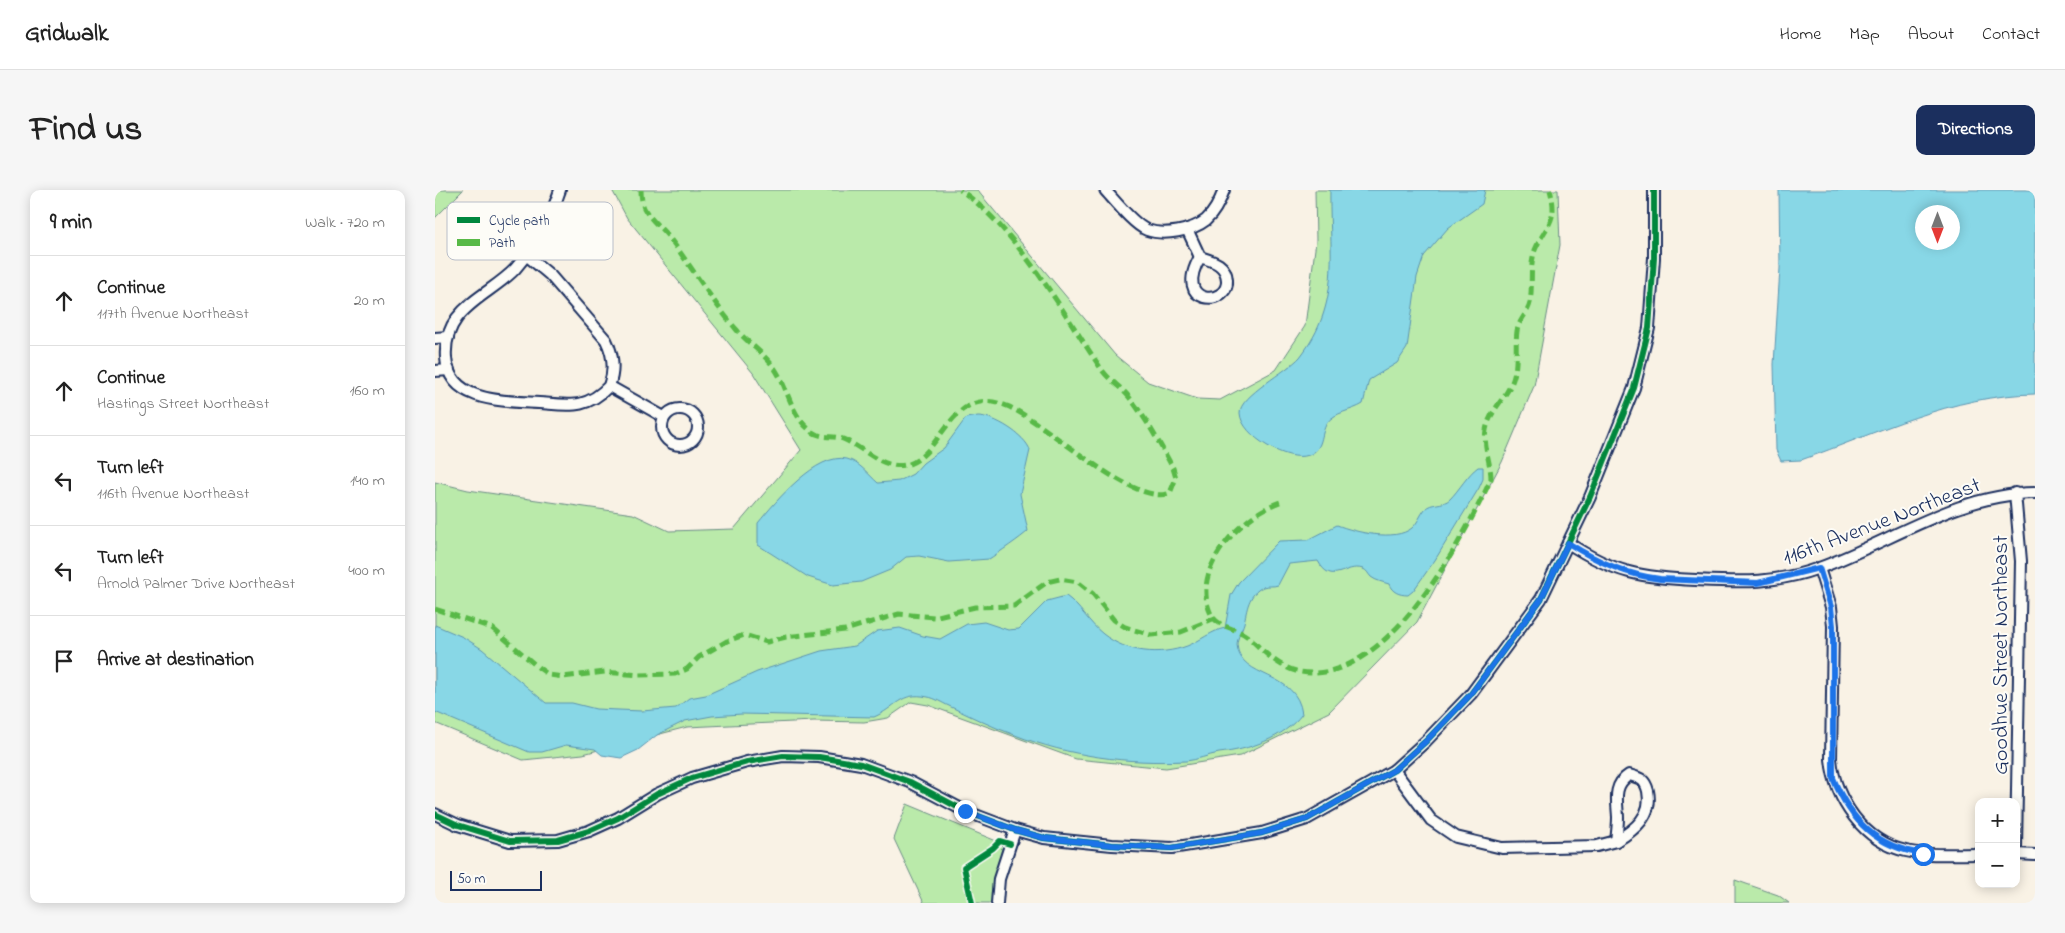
<!DOCTYPE html>
<html lang="en">
<head>
<meta charset="utf-8">
<style>
  :root { --surface:#fff; --page:#f6f6f6; --text:#222; --muted:#767676; --line:#e0e0e0; --accent:#1b2f5e }
  body { margin:0; font-family:"Indie Flower",sans-serif; background:var(--page); color:var(--text) }
  .controls { position:absolute; right:15px; bottom:15px; display:grid; overflow:hidden; border-radius:10px; box-shadow:0 2px 12px #0003 }
  .controls button { width:45px; height:45px; display:grid; place-items:center; padding:0; border:0; border-bottom:1px solid var(--line); background:var(--surface); color:var(--text); font:25px sans-serif }
  .compass { position:absolute; left:1480px; top:15px; width:45px; height:45px; border-radius:50%; background:var(--surface); box-shadow:0 2px 12px #0003; rotate:180deg }
  .scale { position:absolute; left:15px; bottom:12px; width:92px; box-sizing:border-box; padding-left:5px; border:2px solid #1b2f5e; border-top:0; font-size:14px; line-height:18px; white-space:nowrap; color:#1b2f5e; -webkit-text-stroke:4px #fdfcf7; paint-order:stroke }
  .stop { position:absolute; width:15px; height:15px; margin:-11px; border:4px solid #1a73e8; border-radius:50%; background:#fff }
  .stop.end { background:#1a73e8; border-color:#fff; box-shadow:0 1px 5px #0008 }
  .list { margin:0; padding:0; list-style:none }
  h2 { display:flex; justify-content:space-between; align-items:center; height:65px; margin:0; padding:0 20px; font-size:21px }
  h2 small { font-size:16px; font-weight:400; color:var(--muted) }
  .list li { display:grid; grid-template-columns:32px 1fr auto; gap:15px; align-items:center; box-sizing:border-box; height:90px; padding:0 20px; border-top:1px solid var(--line) }
  .list b { display:block; font-size:19px; white-space:nowrap }
  .list p { margin:0; font-size:16px; white-space:nowrap; color:var(--muted) }
  .list em { font-size:16px; font-style:normal; color:var(--muted) }
  .icon { flex:none; width:28px; height:28px; fill:none; stroke:currentColor; stroke-width:2; stroke-linecap:round; stroke-linejoin:round }
  .map { position:relative; flex:none; width:1600px; height:713px; overflow:hidden; border-radius:10px }
  header { display:flex; align-items:center; gap:30px; box-sizing:border-box; height:70px; padding:0 25px; background:var(--surface); border-bottom:1px solid var(--line) }
  header strong { font-size:24px }
  nav { display:flex; gap:28px; margin-inline-start:auto; font-size:18px }
  .intro { display:flex; align-items:center; justify-content:space-between; box-sizing:border-box; height:120px; padding:0 30px }
  h1 { margin:0; font-size:35px }
  .button { padding:12px 22px; border-radius:10px; background:var(--accent); color:#fff; font-size:18px; font-weight:700 }
  main { display:flex; gap:30px; padding:0 30px }
  aside { flex:1; background:var(--surface); border-radius:10px; box-shadow:0 2px 12px #0003 }
  .map>svg:first-child { display:block }
  .green { fill:#baeaaa; stroke:#6a8c84 }
  .water { fill:#88d7e6; stroke:#5c94b0; fill-rule:evenodd }
  .lines { fill:none; stroke-linecap:round; stroke-linejoin:round }
  .street-casing { stroke:#1b2f5e; stroke-width:14 }
  .street { stroke:#fdfcf7; stroke-width:10 }
  .quiet { stroke:#58b947; stroke-width:5; stroke-dasharray:10 5; stroke-linecap:butt }
  .cycleway-casing { stroke:#fdfcf7; stroke-width:9 }
  .cycleway { stroke:#00873e; stroke-width:6 }
  .route { stroke:#1a73e8; stroke-width:6 }
  .labels { text-anchor:middle; stroke-width:4; stroke-linejoin:round; paint-order:stroke }
  .street-label { font-size:22px; fill:#1b2f5e; stroke:#fdfcf7 }
  .key { fill:#fdfcf7; stroke:#b9bec9; stroke-width:1 }
  .key-label { font-size:14px; fill:#1b2f5e }
</style>
</head>
<body>
<header>
<strong>Gridwalk</strong>
<nav><a>Home</a><a>Map</a><a>About</a><a>Contact</a></nav>
</header>
<div class="intro"><h1>Find us</h1><a class="button">Directions</a></div>
<main>
<aside>
<h2>9 min<small>Walk · 720 m</small></h2>
<ul class="list">
<li><svg class="icon" aria-label="ahead" viewBox="0 0 24 24"><path d="M12 20V5M6 11l6-6 6 6"/></svg><div><b>Continue</b><p>117th Avenue Northeast</p></div><em>20 m</em></li>
<li><svg class="icon" aria-label="ahead" viewBox="0 0 24 24"><path d="M12 20V5M6 11l6-6 6 6"/></svg><div><b>Continue</b><p>Hastings Street Northeast</p></div><em>160 m</em></li>
<li><svg class="icon" aria-label="left" viewBox="0 0 24 24"><path d="M17 20v-9H6M10 6l-5 5 5 5"/></svg><div><b>Turn left</b><p>116th Avenue Northeast</p></div><em>140 m</em></li>
<li><svg class="icon" aria-label="left" viewBox="0 0 24 24"><path d="M17 20v-9H6M10 6l-5 5 5 5"/></svg><div><b>Turn left</b><p>Arnold Palmer Drive Northeast</p></div><em>400 m</em></li>
<li><svg class="icon" aria-label="arrive" viewBox="0 0 24 24"><path d="M6 21V4h12l-3 4 3 4H6"/></svg><div><b>Arrive at destination</b></div></li>
</ul>
</aside>
<div class="map">
<svg width="1600" height="713" viewBox="0 0 1600 713">
  <rect width="100%" height="100%" fill="#f9f2e5"/>
  <filter id="ink" filterUnits="userSpaceOnUse"><feTurbulence type="fractalNoise" baseFrequency=".02" numOctaves="2"/><feDisplacementMap in="SourceGraphic" scale="10" xChannelSelector="R" yChannelSelector="G"/><feConvolveMatrix kernelMatrix="1 2 1 2 8 2 1 2 1" color-interpolation-filters="sRGB"/></filter>
  <g filter="url(#ink)">
    <g class="green">
      <polygon points="0,0 28,0 0,28"/>
      <polygon points="177,0 542,0 680,165 713,192 762,209 785,210 841,180 870,136 881,51 880,0 1123,0 1125,55 1099,196 1067,272 982,432 894,522 805,566 731,578 641,569 493,515 476,512 453,528 429,532 379,531 252,537 148,564 88,570 0,533 0,292 33,300 198,324 234,341 299,339 366,260 318,183 192,28"/>
      <polygon points="472,614 571,655 559,713 489,713 459,649"/>
      <polygon points="1300,690 1343,705 1354,713 1300,713"/>
    </g>
    <g class="water">
      <path d="M895,0H1050L1047,14L1013,38L989,66L982,87L972,158L962,173L934,190L928,214C917,221 899,222 892,233C885,244 889,259 874,265C853,273 806,246 805,223C804,206 853,181 865,167C907,113 894,63 895,0Z"/>
      <path d="M1344,0H1600V204C1517,205 1443,243 1366,270L1346,271L1341,260L1339,174L1345,78ZM1518,22V52H1488V22Z"/>
      <path d="M543,226C559,226 590,245 595,260L585,304L593,341C587,347 562,364 554,369L514,372L484,366L471,367L455,380L426,392L398,395L373,387L323,355V333C341,311 382,262 412,269C424,272 434,285 443,293L464,291L478,284L488,273L509,258L531,228Z"/>
      <path d="M1043,277H1048V289L1044,298L1000,370L978,401L973,405C964,405 957,402 954,394C948,392 941,391 936,387C933,384 932,380 928,379C910,373 897,397 883,371L854,374L843,395C838,397 833,395 828,397C813,404 812,420 809,433C807,440 802,448 802,455C805,490 862,480 867,524C849,548 813,560 784,563C773,565 762,570 751,571C692,574 634,566 580,545C557,537 535,526 514,516C507,513 500,508 493,507C465,501 461,518 439,527L307,524L277,526L250,531L222,545L203,560L186,568L167,565L160,559L131,555L107,562H94L0,522V435L28,447L47,459L111,513H137L161,519L207,521L241,518L254,508L271,505L322,482L386,461L420,456L442,441L465,438L488,446L505,449L532,434L549,432L573,440L584,439L612,411L631,406C645,416 654,433 668,444C692,463 725,466 752,456C765,451 776,441 790,438L796,405L804,392L844,351L873,350L902,335C920,342 960,352 977,338C983,333 985,325 990,319C996,312 1008,316 1015,309C1024,300 1033,284 1043,277Z"/>
    </g>
    <g class="lines">
      <g class="street-casing">
        <g id="street">
          <path d="M670,0C680,11 699,35 712,40C729,46 757,41 771,30C780,22 785,11 789,0"/>
          <polyline points="752,39 765,67"/>
          <path d="M90,64L115,85L171,150C179,166 180,180 174,196C151,220 134,215 104,213C71,211 14,213 11,168C10,154 13,140 22,128C37,108 63,97 80,79C100,56 116,28 125,0"/>
          <path d="M765,67C778,71 791,74 792,90C794,117 737,116 765,67Z"/>
          <polyline points="0,148 13,147"/>
          <polyline points="0,181 14,180"/>
          <polyline points="174,196 229,227"/>
          <circle cx="245" cy="237" r="18"/>
          <polyline points="1580,303 1586,371 1581,657"/>
          <path d="M1133,353C1179,383 1207,388 1261,390C1306,392 1340,394 1384,378C1456,352 1521,304 1600,303"/>
          <path d="M1384,378L1396,417L1398,436L1396,569C1400,610 1429,652 1471,661C1494,666 1520,664 1544,664"/>
          <polyline points="959,580 996,630 1021,647 1067,658 1162,656 1181,651"/>
          <path d="M1194,585C1205,588 1210,589 1213,601C1218,625 1200,640 1181,651C1182,643 1183,635 1183,627C1182,610 1178,595 1194,585Z"/>
          <polyline points="0,624 23,635 75,651 123,650 154,641 183,628 222,604 257,588 312,572 348,566 384,567 426,574 475,592 530,621 580,640 609,648 677,655 737,658 827,643 872,629 959,580 991,551 1036,504 1106,409 1155,307 1199,198 1214,138 1219,68 1219,0"/>
          <polyline points="1581,664 1600,665"/>
          <polyline points="562,713 564,689 580,640"/>
        </g>
      </g>
      <use href="#street" class="street"/>
      <g class="quiet">
        <path d="M206,0C206,6 207,13 209,18C216,31 228,39 236,50C258,79 277,111 301,139C312,152 327,162 338,176C353,196 355,225 376,241C386,249 397,245 408,249C425,256 440,272 458,275C506,284 509,190 572,216C610,231 698,318 735,303L741,288L738,278C725,254 711,228 694,207C686,197 674,190 667,180C628,123 582,39 525,0"/>
        <path d="M845,312C805,326 753,381 777,426C784,438 803,438 813,447C828,460 840,475 861,481C948,502 1027,352 1056,289C1056,273 1048,257 1051,240C1055,219 1074,206 1079,186C1083,171 1080,156 1082,141C1084,130 1093,123 1095,113C1098,95 1094,77 1100,60C1111,34 1124,32 1115,0"/>
        <polyline points="0,419 57,438 104,478 114,485 128,487 170,482 204,485 240,484 252,479 264,467 292,451 309,445 332,452 351,447 410,440 464,424 499,427 540,417 579,416 612,392 625,389 643,392 658,404 679,430 690,437 716,445 746,442 780,428"/>
      </g>
      <g class="cycleway-casing">
        <g id="cycleway">
          <polyline points="0,624 23,635 75,651 123,650 154,641 183,628 222,604 257,588 312,572 348,566 384,567 426,574 475,592 530,621 580,640 609,648 677,655 737,658 827,643 872,629 959,580 991,551 1036,504 1106,409 1155,307 1199,198 1214,138 1219,68 1219,0"/>
          <polyline points="537,713 529,677 558,658 565,651 575,654"/>
        </g>
      </g>
      <use href="#cycleway" class="cycleway"/>
    </g>
  </g>
  <g class="lines" filter="url(#ink)">
    <path class="route" d="M530,621L580,640L609,648L677,655L737,658L827,643L872,629L959,580L991,551L1036,504L1106,409L1133,353C1161,371 1191,385 1225,389L1323,393L1384,378L1396,417L1398,436V588C1416,631 1441,657 1488,664"/>
  </g>
  <g class="labels">
    <g class="street-label">
      <text transform="translate(1446 330) rotate(-21)" y="8">116th Avenue Northeast</text>
      <text transform="translate(1564 465) rotate(-90)" y="8">Goodhue Street Northeast</text>
    </g>
  </g>
  <rect x="12" y="12" width="166" height="58" rx="8" class="key"/>
  <rect x="22" y="27" width="23" height="6" fill="#00873e"/>
  <rect x="22" y="49" width="23" height="7" fill="#58b947"/>
  <g class="key-label">
    <text x="54" y="35">Cycle path</text>
    <text x="54" y="57">Path</text>
  </g>
</svg>
<div class="controls">
<button>+</button>
<button>−</button>
</div>
<svg class="compass" viewBox="-18 -18 36 36"><path d="M0-13l5 13h-10z" fill="#e53935"/><path d="M0 13l5-13h-10z" fill="#767676"/></svg>
<div class="scale">50 m</div>
<div class="stop" style="left:1488px;top:664px"></div>
<div class="stop end" style="left:530px;top:621px"></div>
</div>
</main>
</body>
</html>
